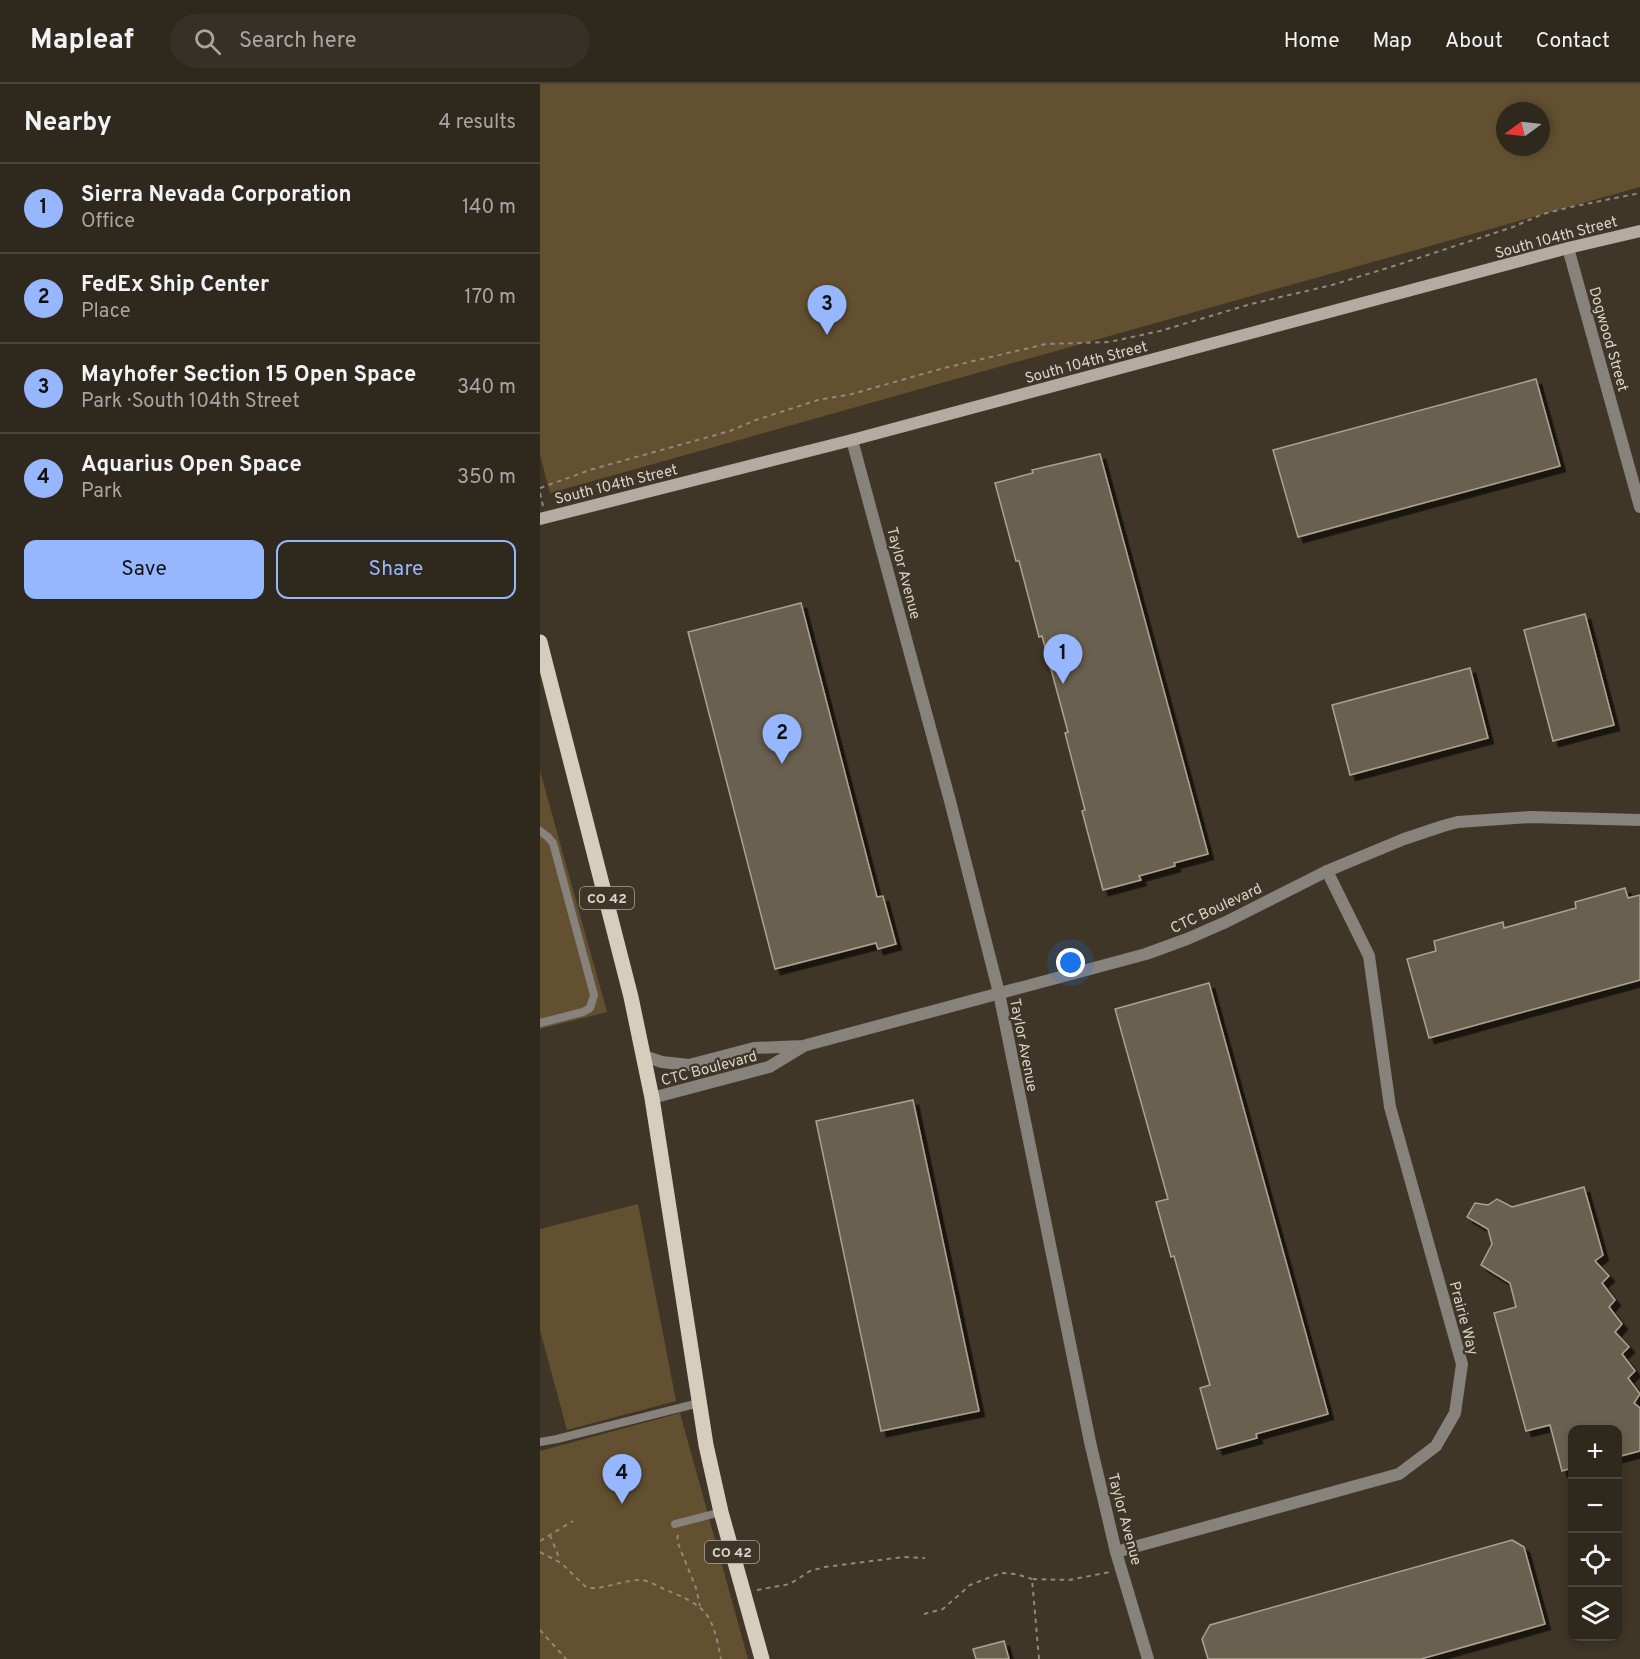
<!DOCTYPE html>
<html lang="en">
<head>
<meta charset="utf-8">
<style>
  :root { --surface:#2f281d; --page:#373026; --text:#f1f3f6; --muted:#a7a6a4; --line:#4a443b; --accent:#96b6fd }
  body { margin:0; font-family:Overpass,sans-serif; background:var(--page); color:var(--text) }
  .controls { position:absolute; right:18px; bottom:18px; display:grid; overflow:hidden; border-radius:12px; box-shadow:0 3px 9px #0003 }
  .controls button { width:54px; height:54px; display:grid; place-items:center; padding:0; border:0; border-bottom:2px solid var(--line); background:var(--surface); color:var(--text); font:30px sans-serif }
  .compass { position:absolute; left:956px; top:18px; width:54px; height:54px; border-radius:50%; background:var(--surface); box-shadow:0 3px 9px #0003; rotate:255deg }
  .you { position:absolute; left:531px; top:879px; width:21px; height:21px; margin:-15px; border:4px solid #fff; border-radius:50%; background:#1a73e8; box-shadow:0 0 0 9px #1a73e833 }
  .badge { display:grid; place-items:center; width:39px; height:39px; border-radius:50%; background:var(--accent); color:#111; font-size:20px; font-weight:700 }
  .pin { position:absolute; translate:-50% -50px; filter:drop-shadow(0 2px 3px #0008) }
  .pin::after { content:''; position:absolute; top:32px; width:21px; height:18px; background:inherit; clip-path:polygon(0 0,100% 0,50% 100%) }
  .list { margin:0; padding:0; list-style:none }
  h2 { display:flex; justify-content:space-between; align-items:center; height:78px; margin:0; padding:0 24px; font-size:26px }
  h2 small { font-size:20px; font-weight:400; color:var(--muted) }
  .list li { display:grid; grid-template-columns:39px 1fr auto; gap:18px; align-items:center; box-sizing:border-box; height:90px; padding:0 24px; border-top:2px solid var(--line) }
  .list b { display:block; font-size:22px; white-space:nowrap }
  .list p { margin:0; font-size:20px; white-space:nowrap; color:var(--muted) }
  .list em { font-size:20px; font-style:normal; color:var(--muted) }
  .actions { display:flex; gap:12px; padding:18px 24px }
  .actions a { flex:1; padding:14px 0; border:2px solid var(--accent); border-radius:12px; text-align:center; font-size:21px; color:var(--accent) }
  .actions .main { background:var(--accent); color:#111 }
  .icon { flex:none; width:33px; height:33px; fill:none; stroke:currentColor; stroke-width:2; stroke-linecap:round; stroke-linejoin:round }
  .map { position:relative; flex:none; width:1100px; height:1575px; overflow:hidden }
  header { display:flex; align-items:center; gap:36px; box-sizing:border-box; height:84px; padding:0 30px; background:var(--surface); border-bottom:2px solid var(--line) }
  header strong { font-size:28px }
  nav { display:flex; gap:33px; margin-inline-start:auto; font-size:21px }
  .search { width:420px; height:54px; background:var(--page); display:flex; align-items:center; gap:15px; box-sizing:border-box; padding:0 21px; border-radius:33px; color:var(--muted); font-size:22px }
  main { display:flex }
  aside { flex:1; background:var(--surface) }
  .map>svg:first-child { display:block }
  .green { fill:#635031; fill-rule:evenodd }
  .building { fill:#6a6050; stroke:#ada290; stroke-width:1.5; filter:url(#shadow) }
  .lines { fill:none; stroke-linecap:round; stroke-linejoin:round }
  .path { stroke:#8f887c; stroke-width:2; stroke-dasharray:4.5 4.5; stroke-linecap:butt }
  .lane { stroke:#87827b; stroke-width:8 }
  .street { stroke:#87827b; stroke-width:12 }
  .secondary { stroke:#b4aca0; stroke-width:12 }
  .primary { stroke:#d6cdbd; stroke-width:15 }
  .labels { text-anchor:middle; stroke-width:4.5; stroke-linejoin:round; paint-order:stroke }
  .shield { fill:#3f3627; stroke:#aba59a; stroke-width:1.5 }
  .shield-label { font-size:14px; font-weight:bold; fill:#d9d4cb }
  .street-label { font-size:15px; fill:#d9d4cb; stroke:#3f3627 }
</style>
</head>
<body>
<header>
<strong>Mapleaf</strong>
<div class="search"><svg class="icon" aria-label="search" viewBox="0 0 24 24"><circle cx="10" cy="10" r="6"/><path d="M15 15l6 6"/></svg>Search here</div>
<nav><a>Home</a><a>Map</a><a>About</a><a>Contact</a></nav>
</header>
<main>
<aside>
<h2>Nearby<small>4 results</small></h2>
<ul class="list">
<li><span class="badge">1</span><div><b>Sierra Nevada Corporation</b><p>Office</p></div><em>140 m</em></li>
<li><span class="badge">2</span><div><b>FedEx Ship Center</b><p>Place</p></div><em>170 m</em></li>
<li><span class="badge">3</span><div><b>Mayhofer Section 15 Open Space</b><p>Park · South 104th Street</p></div><em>340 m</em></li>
<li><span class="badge">4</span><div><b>Aquarius Open Space</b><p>Park</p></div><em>350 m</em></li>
</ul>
<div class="actions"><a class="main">Save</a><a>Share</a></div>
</aside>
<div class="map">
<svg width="1100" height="1575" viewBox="0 0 1100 1575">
  <defs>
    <filter id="shadow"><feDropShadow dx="5.5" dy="5.5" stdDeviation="0" flood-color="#0009"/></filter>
  </defs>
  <rect width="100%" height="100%" fill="#3f3627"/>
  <g class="green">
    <path d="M0,0H1100V103L10,409L0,371ZM965,27H1001V63H965Z"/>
    <polygon points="0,687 67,928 0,945"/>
    <polygon points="98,1120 136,1317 27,1346 0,1246 0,1145"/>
    <polygon points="140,1329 208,1575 0,1575 0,1367"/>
  </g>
  <g class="building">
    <polygon points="996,295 1020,382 758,453 733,366"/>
    <polygon points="560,370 668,770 634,779 635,782 599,792 601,796 563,806 542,727 545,726 525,649 528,648 502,552 499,553 479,477 476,477 455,399 493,389 492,386"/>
    <polygon points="261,519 337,813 343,812 356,860 338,865 336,859 235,885 148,548"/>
    <polygon points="1045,530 1074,641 1013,657 984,546"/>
    <polygon points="930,584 948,654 810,691 792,621"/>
    <polygon points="1085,804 1088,814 1100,811 1100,896 889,954 867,875 896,867 894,857 963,838 964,844 1036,824 1035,818"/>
    <polygon points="669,899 788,1330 716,1350 717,1354 677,1365 660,1304 670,1301 634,1172 631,1173 616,1118 628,1115 575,925"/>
    <polygon points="373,1016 439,1327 341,1347 276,1037"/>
    <polygon points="1044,1103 1063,1171 1055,1177 1069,1192 1062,1199 1075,1216 1069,1223 1082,1240 1075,1248 1089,1263 1082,1270 1095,1287 1088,1294 1100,1310 1094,1319 1100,1324 1100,1367 1077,1373 1077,1346 1032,1346 1032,1384 1022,1387 1010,1341 986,1347 954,1229 976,1223 970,1199 941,1181 952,1160 948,1145 927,1133 935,1119 948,1121 957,1115 972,1123"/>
    <polygon points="972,1456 984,1463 1005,1540 881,1575 668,1575 662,1555 670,1541"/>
    <polygon points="464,1557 469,1575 436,1575 433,1565"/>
  </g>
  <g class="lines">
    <g class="path">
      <polyline points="0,404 53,385 190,347 216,336 278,316 312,310 404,284 506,260 569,258 620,247 711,220 792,201 857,181 973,143 1003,130 1031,123 1100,109"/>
      <polyline points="0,409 3,422"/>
      <polyline points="10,1451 20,1476"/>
      <polyline points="138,1451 137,1457 156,1504 160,1522"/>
      <polyline points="0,1457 33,1437"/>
      <path d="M0,1468L21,1479L47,1504C66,1505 80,1497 98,1496C106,1495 117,1502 124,1505C168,1523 172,1529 181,1575"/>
      <polyline points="217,1506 250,1500 270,1487 285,1483 363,1473 385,1474"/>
      <polyline points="384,1530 403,1525 430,1501 461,1489 476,1490 492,1495"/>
      <polyline points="0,1546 26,1575"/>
      <polyline points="499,1575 492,1495 529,1496 570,1488"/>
    </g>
    <g class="lane">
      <polyline points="0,747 8,753 13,759 54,911 50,924 43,928 0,939"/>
      <polyline points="0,1358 17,1355 159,1319"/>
      <polyline points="135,1440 181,1428"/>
    </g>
    <g class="street">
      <polyline points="1028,164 1100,423"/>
      <polyline points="312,356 410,717 459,909 550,1358 576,1468 608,1575"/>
      <polyline points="104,972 122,978 149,981 214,964 263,962 606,870 647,855 686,838 787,787 864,755 903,742 918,738 990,733 1100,736"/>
      <polyline points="112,1014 229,983 262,963"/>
      <polyline points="576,1468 859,1390 896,1362 915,1329 922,1280 850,1023 829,872 787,787"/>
    </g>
    <polyline class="secondary" points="0,435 312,356 1028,164 1100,147"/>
    <polyline class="primary" points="0,558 91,913 112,1014 166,1361 181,1428 222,1575"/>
  </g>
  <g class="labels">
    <g class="shield">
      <rect x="40" y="803" width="54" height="22" rx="4.5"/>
      <rect x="165" y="1457" width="54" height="22" rx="4.5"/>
    </g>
    <g class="shield-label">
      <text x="67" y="819">CO 42</text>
      <text x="192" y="1473">CO 42</text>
    </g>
    <g class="street-label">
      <text transform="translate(1016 153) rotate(-15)" y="5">South 104th Street</text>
      <text transform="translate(1069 255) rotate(74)" y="5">Dogwood Street</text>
      <text transform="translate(546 278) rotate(-15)" y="5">South 104th Street</text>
      <text transform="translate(76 400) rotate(-14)" y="5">South 104th Street</text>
      <text transform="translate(364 489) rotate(75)" y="5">Taylor Avenue</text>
      <text transform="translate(676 824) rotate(-25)" y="5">CTC Boulevard</text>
      <text transform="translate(484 961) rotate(79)" y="5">Taylor Avenue</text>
      <text transform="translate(169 984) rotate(-15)" y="5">CTC Boulevard</text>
      <text transform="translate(924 1234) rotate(75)" y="5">Prairie Way</text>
      <text transform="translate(585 1435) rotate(75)" y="5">Taylor Avenue</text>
    </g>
  </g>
</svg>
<div class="controls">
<button>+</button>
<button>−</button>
<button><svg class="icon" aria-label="locate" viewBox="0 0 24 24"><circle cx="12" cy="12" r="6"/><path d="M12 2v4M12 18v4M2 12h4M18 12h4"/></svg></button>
<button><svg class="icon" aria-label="layers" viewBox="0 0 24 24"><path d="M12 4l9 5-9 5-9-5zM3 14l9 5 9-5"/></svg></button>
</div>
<svg class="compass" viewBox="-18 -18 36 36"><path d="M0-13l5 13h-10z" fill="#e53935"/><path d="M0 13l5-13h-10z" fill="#a7a6a4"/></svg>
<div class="you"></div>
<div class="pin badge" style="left:523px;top:600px">1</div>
<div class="pin badge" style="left:242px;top:680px">2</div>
<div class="pin badge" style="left:287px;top:251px">3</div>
<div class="pin badge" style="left:82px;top:1420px">4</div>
</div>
</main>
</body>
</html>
